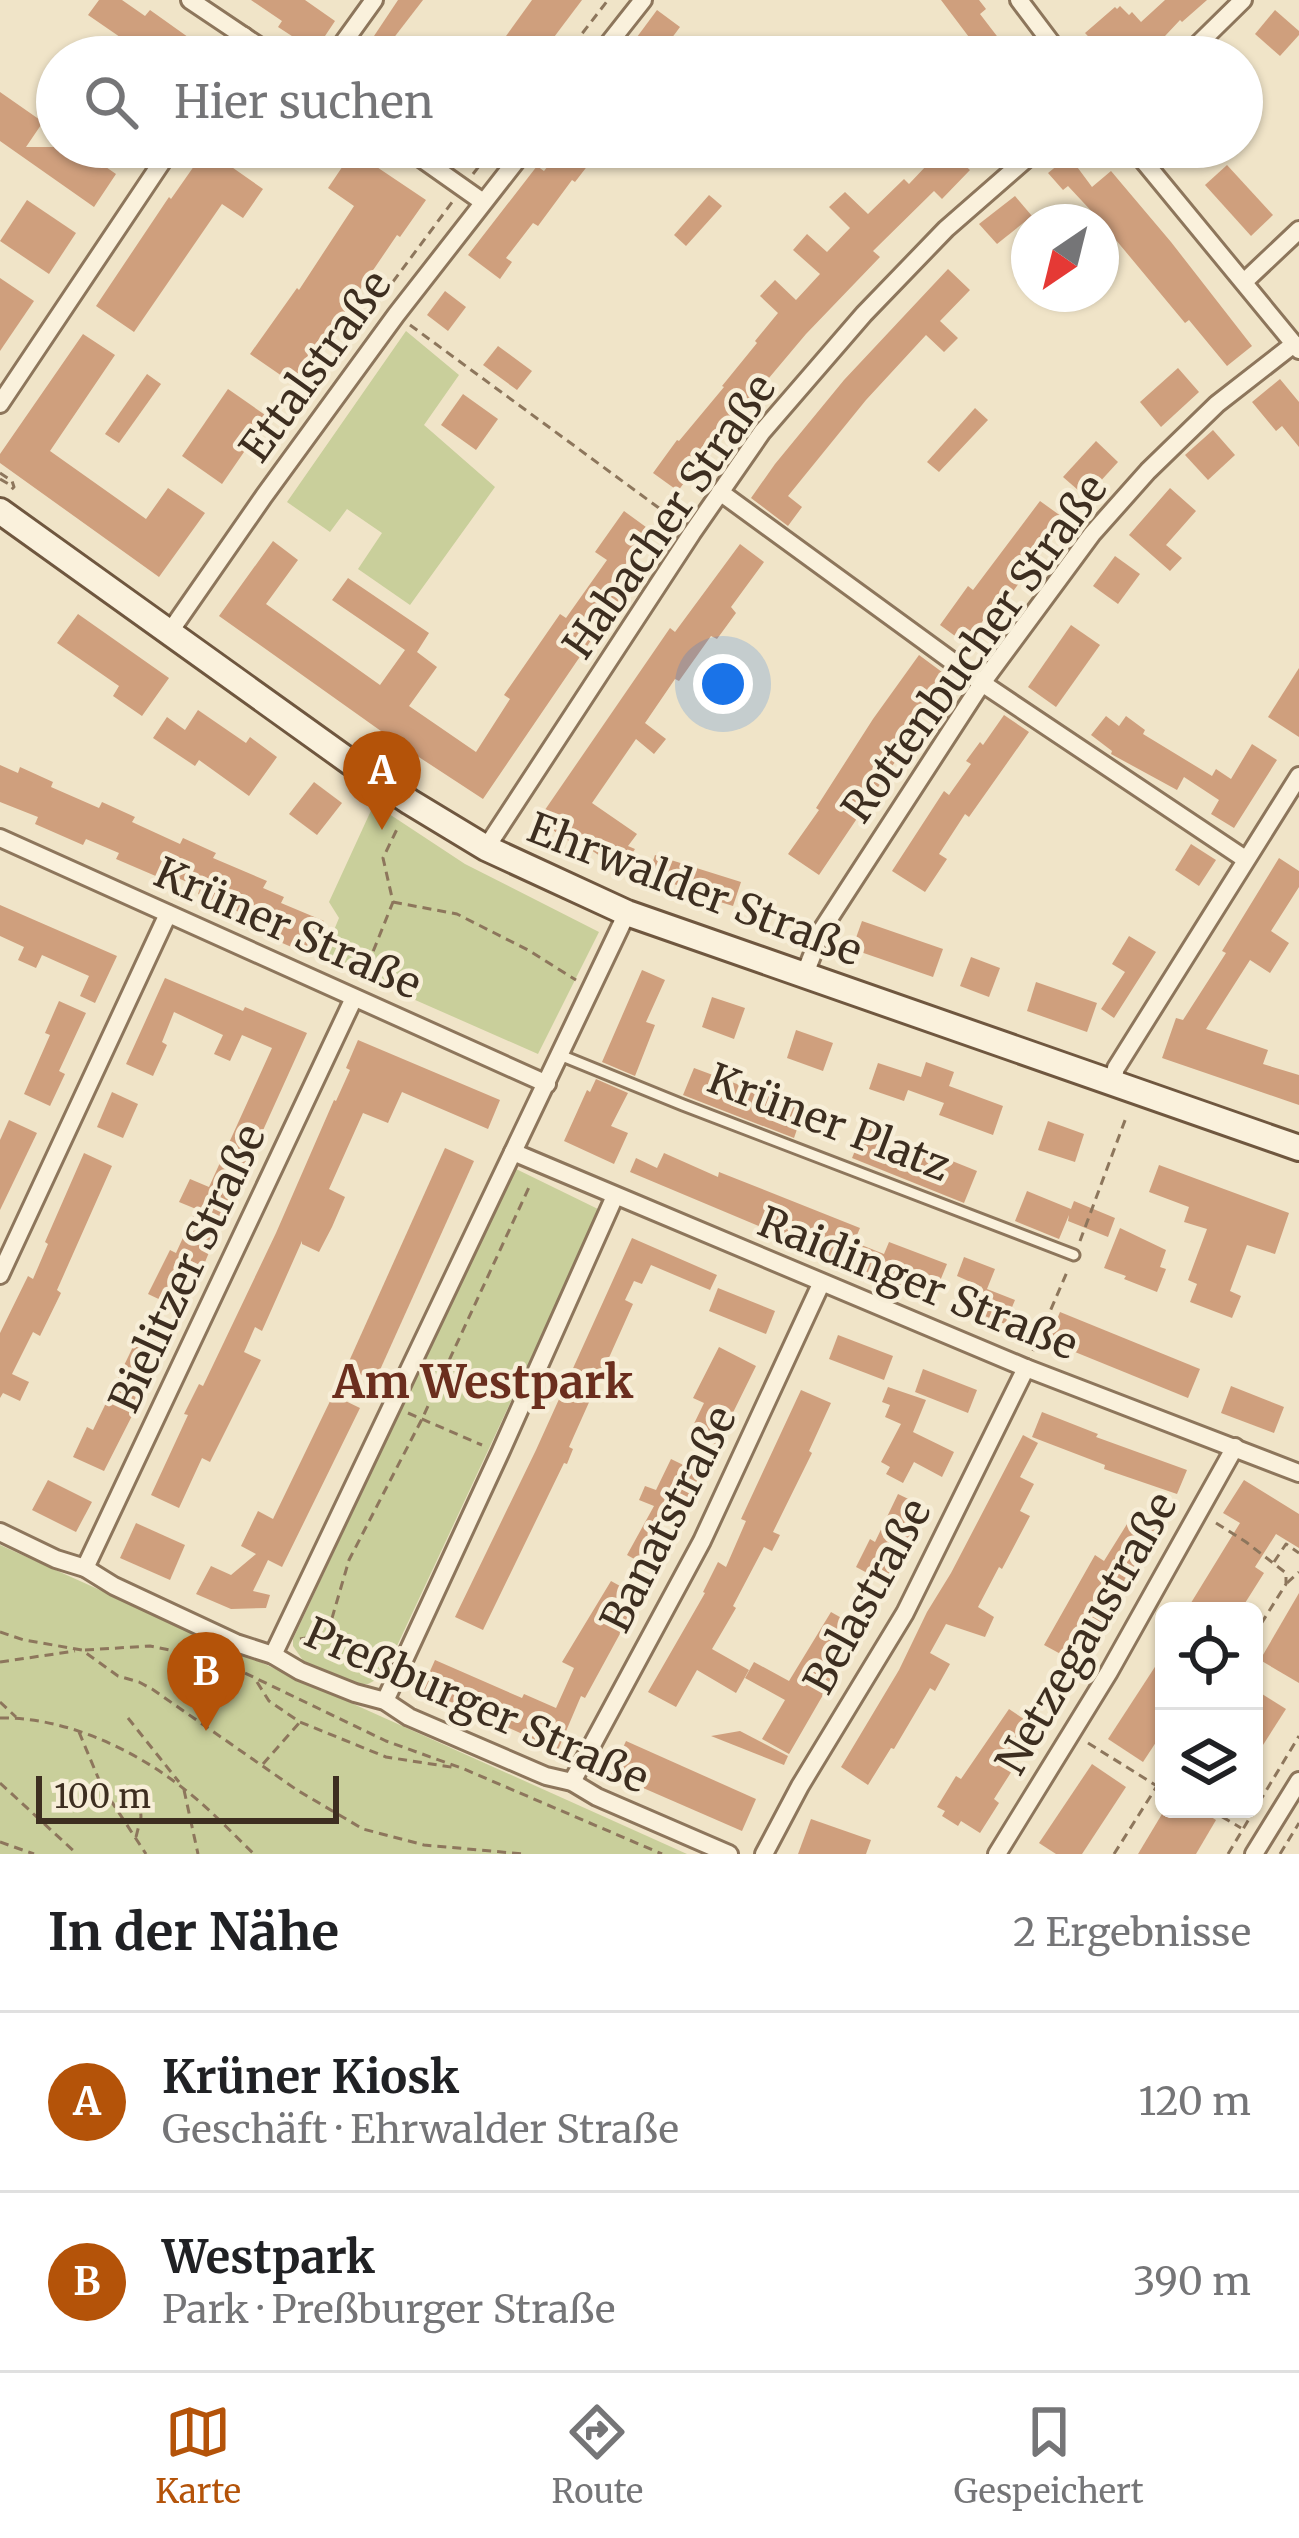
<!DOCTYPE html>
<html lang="de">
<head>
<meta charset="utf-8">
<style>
  :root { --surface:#fff; --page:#f2f2f2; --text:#202124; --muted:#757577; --line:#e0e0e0; --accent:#b45309 }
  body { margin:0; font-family:Merriweather,serif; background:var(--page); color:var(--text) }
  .controls { position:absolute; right:36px; bottom:36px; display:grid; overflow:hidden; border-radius:18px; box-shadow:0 3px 9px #0004 }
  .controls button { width:108px; height:108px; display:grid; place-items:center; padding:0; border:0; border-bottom:3px solid var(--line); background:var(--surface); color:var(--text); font:60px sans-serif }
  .compass { position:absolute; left:1011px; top:204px; width:108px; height:108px; border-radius:50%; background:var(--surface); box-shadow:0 3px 9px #0004; rotate:215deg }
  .scale { position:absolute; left:36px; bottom:30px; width:303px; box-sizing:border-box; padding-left:12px; border:6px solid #3d2e20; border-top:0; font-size:33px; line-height:42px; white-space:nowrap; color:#3d2e20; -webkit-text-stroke:9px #f7eed8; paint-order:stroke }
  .you { position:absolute; left:723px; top:684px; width:42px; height:42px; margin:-30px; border:9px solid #fff; border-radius:50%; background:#1a73e8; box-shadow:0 0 0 18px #1a73e833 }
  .badge { display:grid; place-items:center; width:78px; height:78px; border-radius:50%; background:var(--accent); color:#fff; font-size:39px; font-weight:700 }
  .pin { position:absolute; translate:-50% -99px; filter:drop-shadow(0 3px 6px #0008) }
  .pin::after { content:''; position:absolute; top:63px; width:42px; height:36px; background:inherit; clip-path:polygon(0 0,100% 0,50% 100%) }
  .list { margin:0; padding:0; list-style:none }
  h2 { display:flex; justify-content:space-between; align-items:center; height:156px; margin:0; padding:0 48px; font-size:51px }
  h2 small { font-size:39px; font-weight:400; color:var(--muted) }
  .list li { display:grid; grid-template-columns:78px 1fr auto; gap:36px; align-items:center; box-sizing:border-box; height:180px; padding:0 48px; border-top:3px solid var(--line) }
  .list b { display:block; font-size:45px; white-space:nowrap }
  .list p { margin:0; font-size:39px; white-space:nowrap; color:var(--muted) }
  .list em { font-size:39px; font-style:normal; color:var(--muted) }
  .icon { flex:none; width:66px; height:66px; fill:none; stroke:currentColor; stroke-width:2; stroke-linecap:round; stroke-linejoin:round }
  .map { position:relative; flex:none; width:1299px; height:1854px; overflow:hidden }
  .search { position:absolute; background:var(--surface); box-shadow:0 3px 9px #0004; left:36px; right:36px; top:36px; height:132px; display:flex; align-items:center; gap:30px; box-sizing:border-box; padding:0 42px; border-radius:66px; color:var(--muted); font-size:45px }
  .sheet { height:516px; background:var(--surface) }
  nav { display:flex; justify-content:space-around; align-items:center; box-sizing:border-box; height:168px; border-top:3px solid var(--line); background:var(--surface); font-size:33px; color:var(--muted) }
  nav a { display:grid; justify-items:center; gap:6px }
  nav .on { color:var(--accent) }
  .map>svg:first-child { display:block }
  .green { fill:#c9cf9b }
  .building { fill:#cf9f7d }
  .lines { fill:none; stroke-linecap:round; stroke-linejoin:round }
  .lane-casing { stroke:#8d765c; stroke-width:15 }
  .street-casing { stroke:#8d765c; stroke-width:22 }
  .secondary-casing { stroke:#6f573f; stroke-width:30 }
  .path { stroke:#8d765c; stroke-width:3; stroke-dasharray:9 6; stroke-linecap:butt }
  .lane { stroke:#faf1dc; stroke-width:9 }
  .street { stroke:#faf1dc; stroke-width:16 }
  .secondary { stroke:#faf1dc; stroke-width:24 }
  .labels { text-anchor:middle; stroke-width:9; stroke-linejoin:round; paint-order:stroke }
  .street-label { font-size:42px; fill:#3d2e20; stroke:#f7eed8 }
  .neighbourhood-label { font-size:45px; font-weight:bold; fill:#6b2e1e; stroke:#f7eed8 }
</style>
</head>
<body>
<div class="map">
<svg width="1299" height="1854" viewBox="0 0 1299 1854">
  <rect width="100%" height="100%" fill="#f0e4c8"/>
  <g class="green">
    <polygon points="406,331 459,375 424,425 495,487 410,605 358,569 382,533 347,509 330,532 287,502"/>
    <polygon points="374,804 465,864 599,932 538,1054 322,959 339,918 329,902"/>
    <polygon points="514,1168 600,1210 383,1676 368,1684 353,1684 304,1662 293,1646 293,1639"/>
    <polygon points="0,1545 687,1854 0,1854"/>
  </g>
  <g class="building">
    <polygon points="99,0 122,0 145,16 150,10 216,57 149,57 88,15"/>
    <polygon points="251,0 305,0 335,21 315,51 278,27 282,21"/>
    <polygon points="398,0 423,0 379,57 360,57"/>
    <polygon points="532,0 582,0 539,57 491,57"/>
    <polygon points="941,0 979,0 986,9 980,14 1013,57 984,57"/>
    <polygon points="1165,0 1207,0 1182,22 1180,20 1151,51 1145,49 1137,57 1108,57 1085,33 1115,7 1117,9 1120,6 1129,15 1132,12 1141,22"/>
    <polygon points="657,10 680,27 660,54 637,37"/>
    <polygon points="1275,10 1299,31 1299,35 1280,56 1255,34"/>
    <polygon points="0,92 43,122 26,147 77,147 116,174 94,207 0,141"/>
    <polygon points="563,147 602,147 575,182 572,180 538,226 533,223 506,258 512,262 500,279 468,255 537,166 544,171"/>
    <polygon points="944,147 970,170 942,199 934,191 873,251 880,257 806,334 709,449 678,491 653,473 677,440 679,441 724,387 722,386 757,343 755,341 778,313 760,296 775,280 796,300 820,274 793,250 807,234 827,252 850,228 829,207 845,192 868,214 904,179 909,184"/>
    <polygon points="206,149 263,189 243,218 222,204 134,332 96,306 169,197 171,199"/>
    <polygon points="353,151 426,200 400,237 397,235 295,385 250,354 297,288 299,290 354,206 328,188"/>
    <polygon points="1069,156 1092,187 1111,171 1171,242 1252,346 1227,366 1189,320 1185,323 1096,216 1068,186 1063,190 1048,173"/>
    <polygon points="1227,165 1273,215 1251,236 1205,185"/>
    <polygon points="709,195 722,206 686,246 674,235"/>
    <polygon points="1015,196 1032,216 997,244 979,224"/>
    <polygon points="27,200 76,233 49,274 0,241"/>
    <polygon points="948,269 970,290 940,321 958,338 944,352 926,335 866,400 788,496 802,507 788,526 751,498 775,464 844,380"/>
    <polygon points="0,278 34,301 0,351"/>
    <polygon points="445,291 466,307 448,331 427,315"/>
    <polygon points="83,334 115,355 50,451 146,519 168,488 205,513 159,577 0,463 0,454"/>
    <polygon points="498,346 532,371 517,390 483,365"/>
    <polygon points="1178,368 1199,392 1161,427 1140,402"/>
    <polygon points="147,374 161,384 119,443 105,434"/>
    <polygon points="1280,379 1299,402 1299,447 1282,426 1276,431 1252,402"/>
    <polygon points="228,389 268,417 222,484 182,456"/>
    <polygon points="463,394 498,419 476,450 441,425"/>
    <polygon points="975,408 988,420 939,472 927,462"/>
    <polygon points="1213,430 1235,455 1208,480 1185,455"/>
    <polygon points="1096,441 1118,462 1086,497 1063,477"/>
    <polygon points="1170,488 1196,511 1166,545 1182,558 1170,571 1129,535"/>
    <polygon points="1040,501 1065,519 1009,597 1003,593 966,644 940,625 968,586 973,590"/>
    <polygon points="624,511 650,530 612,583 624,592 483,799 402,746 219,616 273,541 298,560 266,604 380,685 405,650 332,600 348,578 429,633 417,652 437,667 409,706 476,752 510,699 504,695 560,614 566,618 607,560 595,552"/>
    <polygon points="740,544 764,562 731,607 736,613 717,639 711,636 679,681 675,679 645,723 666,739 654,754 636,739 592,803 637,834 628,846 635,849 623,867 609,857 606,860 582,844 579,848 538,820 670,628 675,632"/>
    <polygon points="1115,556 1140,574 1118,604 1093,586"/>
    <polygon points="78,614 169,678 142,716 113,696 119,686 57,643"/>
    <polygon points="1071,625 1100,645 1056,707 1028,687"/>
    <polygon points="919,655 946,675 892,752 899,756 819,875 788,854 819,810 816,808 873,719"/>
    <polygon points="1299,668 1299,737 1268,717"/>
    <polygon points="198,710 246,743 250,737 277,757 249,796 199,760 195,766 153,738 167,717 185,730"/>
    <polygon points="1004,715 1029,732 969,817 965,814 939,854 947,859 925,892 892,871 944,791 949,795 971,764 966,761 980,742 983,745"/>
    <polygon points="1106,716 1119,726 1126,716 1145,730 1143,734 1212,776 1216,769 1231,779 1252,744 1277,760 1234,828 1211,814 1219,800 1184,777 1177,790 1111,754 1112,751 1091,735"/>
    <polygon points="0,765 18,773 20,767 53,782 51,787 99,808 102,802 135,817 132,822 180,844 183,838 216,853 213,858 267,881 263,888 284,897 281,903 324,921 310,955 266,936 267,932 245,923 248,916 198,894 200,888 167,873 165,880 116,859 119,853 86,839 83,845 35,824 38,817 0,802"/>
    <polygon points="314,782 342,803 317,835 289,814"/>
    <polygon points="1191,844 1216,860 1199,886 1175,870"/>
    <polygon points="655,855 741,882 733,906 698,895 699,892 648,876"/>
    <polygon points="1279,858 1299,871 1299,887 1271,931 1289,943 1270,973 1250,960 1206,1029 1268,1050 1263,1064 1299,1075 1299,1105 1162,1058 1176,1018 1183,1020 1226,953 1222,951"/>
    <polygon points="0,905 117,956 95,1003 80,996 89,976 42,955 36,968 18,960 24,947 0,936"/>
    <polygon points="862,921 943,949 933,977 852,949"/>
    <polygon points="1129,936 1156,952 1114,1018 1101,1009 1125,972 1112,964"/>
    <polygon points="971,957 1000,968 989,997 960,986"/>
    <polygon points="642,970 665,980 646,1022 655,1025 635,1076 602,1062"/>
    <polygon points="165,978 243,1011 245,1007 307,1033 241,1179 238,1178 221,1214 224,1216 203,1267 182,1310 148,1294 170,1250 176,1253 196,1209 179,1202 190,1179 209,1187 272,1048 242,1035 230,1061 214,1054 223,1035 174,1012 162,1042 167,1045 153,1076 126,1064"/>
    <polygon points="1036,982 1097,1003 1087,1032 1027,1011"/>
    <polygon points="712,997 745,1008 734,1039 702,1027"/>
    <polygon points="59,1001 86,1013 59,1071 65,1074 50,1106 24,1094 50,1035 45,1033"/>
    <polygon points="796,1030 833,1043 823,1071 787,1058"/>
    <polygon points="358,1040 500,1100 488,1129 402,1092 388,1123 363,1113 329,1189 345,1197 332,1227 319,1252 302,1244 302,1241 262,1331 255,1327 244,1352 261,1360 210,1462 202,1458 179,1508 151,1495 188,1415 184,1414 199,1384 203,1386 276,1233 334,1100 336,1101 350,1070 346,1068"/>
    <polygon points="926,1062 954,1072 949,1086 1003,1106 993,1135 939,1115 944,1103 908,1090 904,1101 869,1089 878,1063 921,1077"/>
    <polygon points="694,1068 804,1109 794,1138 683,1095"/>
    <polygon points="596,1079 628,1093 611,1126 628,1133 614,1164 564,1141 587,1090 590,1092"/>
    <polygon points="112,1092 138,1104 123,1138 97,1127"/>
    <polygon points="9,1120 37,1133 0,1210 0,1140"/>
    <polygon points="1048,1121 1084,1134 1075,1162 1038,1150"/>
    <polygon points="865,1126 977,1171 964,1203 852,1158"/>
    <polygon points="445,1148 474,1161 375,1381 346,1368"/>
    <polygon points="84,1153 112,1166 57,1290 61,1293 40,1336 33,1332 12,1374 29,1382 20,1401 3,1393 0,1398 0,1333 28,1276 33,1279 48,1244 45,1242"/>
    <polygon points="664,1153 718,1177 719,1172 860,1228 854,1242 884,1254 889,1242 947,1264 933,1298 845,1264 844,1267 785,1243 787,1238 630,1172 636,1158 657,1168"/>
    <polygon points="1159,1165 1289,1213 1275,1254 1247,1245 1230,1291 1241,1296 1232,1318 1190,1302 1197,1284 1188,1280 1207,1229 1184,1222 1189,1207 1149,1192"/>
    <polygon points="1027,1191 1071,1209 1074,1201 1115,1218 1108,1237 1068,1221 1069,1215 1059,1239 1015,1221"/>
    <polygon points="1120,1228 1166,1250 1160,1267 1166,1269 1157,1292 1124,1279 1126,1276 1104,1268"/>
    <polygon points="632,1238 717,1275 710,1290 651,1265 642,1284 634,1281 625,1300 633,1304 569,1447 573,1449 567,1464 564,1463 483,1630 455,1617 536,1450"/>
    <polygon points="964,1257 995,1269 987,1289 1015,1300 1005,1324 972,1311 982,1287 957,1276"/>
    <polygon points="718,1288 775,1311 766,1334 709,1311"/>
    <polygon points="1060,1312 1200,1369 1188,1398 1048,1341"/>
    <polygon points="142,1328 170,1341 104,1471 73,1457 87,1427 93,1430"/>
    <polygon points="838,1335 893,1356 884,1380 829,1359"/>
    <polygon points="719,1347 756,1366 717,1445 690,1432 704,1403 693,1398"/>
    <polygon points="923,1369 977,1390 968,1413 915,1392"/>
    <polygon points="1231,1386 1284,1407 1274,1433 1221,1413"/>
    <polygon points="888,1387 926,1400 913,1432 954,1452 942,1477 914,1462 903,1483 886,1474 890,1467 881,1462 901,1424 885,1417 890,1405 882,1402"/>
    <polygon points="801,1390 831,1403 809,1451 812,1453 773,1532 780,1535 772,1551 764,1547 733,1606 736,1608 712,1649 749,1670 736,1693 697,1670 676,1707 648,1692 705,1593 703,1592 718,1562 726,1567 746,1521 741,1519"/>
    <polygon points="333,1395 360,1408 282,1567 268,1560 253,1591 270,1595 266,1608 231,1609 196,1594 211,1566 231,1575 256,1554 241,1546 258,1511 273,1519"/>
    <polygon points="1042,1412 1098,1434 1096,1437 1187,1470 1177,1494 1104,1469 1105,1465 1032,1437"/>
    <polygon points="1023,1435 1038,1443 1020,1477 1034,1484 1020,1511 1030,1516 1002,1569 999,1567 978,1607 994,1617 985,1637 946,1624 930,1653 950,1664 935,1691 930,1688 894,1749 891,1748 868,1785 841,1767 899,1670 927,1612 951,1573"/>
    <polygon points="671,1459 704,1475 690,1504 674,1496 656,1536 669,1543 654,1570 627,1555 654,1506 639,1500 645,1486 656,1490"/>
    <polygon points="48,1480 92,1502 76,1532 32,1510"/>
    <polygon points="1244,1480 1299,1514 1299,1548 1276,1534 1255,1567 1264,1573 1240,1611 1186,1611 1240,1523 1223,1513"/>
    <polygon points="898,1494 925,1507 886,1583 856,1567 870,1539 875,1542"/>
    <polygon points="1132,1516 1157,1531 1081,1665 1044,1645 1095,1555 1104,1561"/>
    <polygon points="136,1523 185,1545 170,1580 120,1558"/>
    <polygon points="611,1581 640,1597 585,1698 581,1696 558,1750 422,1689 435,1660 522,1698 524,1694 556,1708 574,1668 562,1662"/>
    <polygon points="1299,1593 1299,1683 1260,1660"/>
    <polygon points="831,1612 861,1629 789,1754 762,1739 785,1700 745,1678 754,1662 789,1681"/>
    <polygon points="1164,1653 1164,1730 1143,1762 1108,1739"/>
    <polygon points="1254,1689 1286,1709 1254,1759"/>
    <polygon points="1009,1709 1040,1730 1035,1737 1037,1739 1028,1754 1024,1752 994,1799 999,1803 980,1833 961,1821 958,1826 942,1816 945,1811 937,1807 956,1776 961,1779"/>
    <polygon points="740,1731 788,1756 784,1765 711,1736"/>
    <polygon points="626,1741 756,1799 742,1831 611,1774"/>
    <polygon points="1092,1764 1126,1787 1082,1854 1056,1854 1039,1843"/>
    <polygon points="1165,1809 1198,1809 1216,1820 1196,1854 1138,1854"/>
    <polygon points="811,1819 871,1840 866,1854 798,1854"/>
  </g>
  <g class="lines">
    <g class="lane-casing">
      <polyline id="lane" points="560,1055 683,1105 1074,1255"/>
    </g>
    <g class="street-casing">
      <g id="street">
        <polyline points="190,0 275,57"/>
        <polyline points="1019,0 1062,57"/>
        <polyline points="231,57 244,36"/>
        <polyline points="333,57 374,0"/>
        <polyline points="598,57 643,0"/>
        <polyline points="1185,57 1243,0"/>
        <polyline points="405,147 483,202"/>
        <polyline points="1132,147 1299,350"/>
        <polyline points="1244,282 1299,230"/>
        <polyline points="0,404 172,147"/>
        <polyline points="720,492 982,683 1245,859"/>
        <polyline points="169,633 264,496 396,315 527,147"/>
        <polyline points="0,838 547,1084"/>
        <polyline points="486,848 692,533 762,432 864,314 946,229 1040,147"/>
        <polyline points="804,976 823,928 982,683 1092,534 1148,471 1217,404 1294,344"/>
        <polyline points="1112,1083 1116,1068 1299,776"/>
        <polyline points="513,1152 1026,1368 1299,1473"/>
        <polyline points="0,1275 168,914"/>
        <polyline points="0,1532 56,1559 85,1568 114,1586 236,1643 273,1655 300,1671 355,1693 385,1701 409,1717 546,1776 572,1782 597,1797 729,1854"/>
        <polyline points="85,1568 354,998"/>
        <polyline points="273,1655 627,913"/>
        <polyline points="385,1701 500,1453 615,1196"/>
        <polyline points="572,1782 702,1541 821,1284"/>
        <polyline points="764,1854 800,1786 905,1613 1026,1368"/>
        <polyline points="997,1854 1109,1672 1235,1447"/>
        <polyline points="1254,1854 1299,1781"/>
      </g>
    </g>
    <g class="secondary-casing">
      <polyline id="secondary" points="0,511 350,762 410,802 486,848 627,913 1299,1148"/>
    </g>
    <g class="path">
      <polyline points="564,57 608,0"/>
      <polyline points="473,174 494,147"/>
      <polyline points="374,314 369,314 453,201"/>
      <polyline points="410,325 678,522"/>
      <polyline points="0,473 12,481 14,487 11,490"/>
      <polyline points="0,479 12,486"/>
      <polyline points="393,902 457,914 528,950 576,980"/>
      <polyline points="362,979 393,902 383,858 399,825"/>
      <polyline points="1080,1241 1127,1115"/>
      <polyline points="1033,1351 1067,1272"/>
      <polyline points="408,1413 482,1445"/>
      <polyline points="1216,1523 1246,1542 1286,1573 1286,1584 1254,1635"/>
      <polyline points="1274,1562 1286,1544 1299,1553"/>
      <polyline points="1287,1583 1299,1572"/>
      <polyline points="0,1632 24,1640 82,1650 118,1676 139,1682 152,1689 297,1790 363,1829 424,1845 524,1854"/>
      <polyline points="300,1639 311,1637 329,1626"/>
      <polyline points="85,1650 150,1646 218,1660"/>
      <polyline points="218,1660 386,1741 464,1769 662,1854"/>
      <polyline points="0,1662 75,1651"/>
      <polyline points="377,1672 351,1657 330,1625 349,1560 422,1419 531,1183"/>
      <polyline points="257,1682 269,1701 300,1722 386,1757 457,1768"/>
      <polyline points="0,1702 16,1717"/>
      <path d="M0,1718C65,1717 134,1749 184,1789C209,1808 231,1832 254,1854"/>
      <polyline points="128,1718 179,1782"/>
      <polyline points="79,1732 102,1787 146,1854"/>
      <polyline points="1088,1743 1157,1786"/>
      <polyline points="263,1764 300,1722"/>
      <polyline points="0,1783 77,1854"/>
      <polyline points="184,1790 198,1854"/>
      <polyline points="1209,1809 1241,1828"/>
      <polyline points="136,1837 141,1817 140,1801"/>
      <polyline points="0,1842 34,1854"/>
      <polyline points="1114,1854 1164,1775"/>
      <polyline points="1228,1854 1299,1736"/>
      <polyline points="1280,1854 1299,1823"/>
    </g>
    <use href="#lane" class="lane"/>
    <use href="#street" class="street"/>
    <use href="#secondary" class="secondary"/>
  </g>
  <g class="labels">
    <g class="street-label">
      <text transform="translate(315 366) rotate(-54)" y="15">Ettalstraße</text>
      <text transform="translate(669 516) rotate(-55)" y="15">Habacher Straße</text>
      <text transform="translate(974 648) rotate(-54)" y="15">Rottenbucher Straße</text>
      <text transform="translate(695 889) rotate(21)" y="15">Ehrwalder Straße</text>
      <text transform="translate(288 928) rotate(24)" y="15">Krüner Straße</text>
      <text transform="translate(829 1122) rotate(21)" y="15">Krüner Platz</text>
      <text transform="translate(187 1268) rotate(-65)" y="15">Bielitzer Straße</text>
      <text transform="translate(918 1283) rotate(22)" y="15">Raidinger Straße</text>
      <text transform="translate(668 1519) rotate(-63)" y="15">Banatstraße</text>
      <text transform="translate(867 1596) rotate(-61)" y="15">Belastraße</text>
      <text transform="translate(1086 1633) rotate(-60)" y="15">Netzegaustraße</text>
      <text transform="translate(477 1705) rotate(24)" y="15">Preßburger Straße</text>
    </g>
    <g class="neighbourhood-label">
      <text x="483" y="1398">Am Westpark</text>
    </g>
  </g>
</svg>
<div class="controls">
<button><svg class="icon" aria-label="locate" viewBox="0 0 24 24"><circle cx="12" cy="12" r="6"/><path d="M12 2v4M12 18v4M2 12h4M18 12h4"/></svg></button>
<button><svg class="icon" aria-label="layers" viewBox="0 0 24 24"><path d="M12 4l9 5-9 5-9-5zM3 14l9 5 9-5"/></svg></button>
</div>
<svg class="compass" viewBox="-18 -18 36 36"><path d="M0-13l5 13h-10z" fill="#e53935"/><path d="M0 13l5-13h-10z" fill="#757577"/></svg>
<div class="scale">100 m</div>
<div class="you"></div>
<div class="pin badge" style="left:382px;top:830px">A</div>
<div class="pin badge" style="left:206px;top:1731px">B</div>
<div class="search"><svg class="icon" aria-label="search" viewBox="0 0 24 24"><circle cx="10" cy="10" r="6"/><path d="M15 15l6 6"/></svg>Hier suchen</div>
</div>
<section class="sheet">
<h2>In der Nähe<small>2 Ergebnisse</small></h2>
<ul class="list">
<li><span class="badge">A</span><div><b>Krüner Kiosk</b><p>Geschäft · Ehrwalder Straße</p></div><em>120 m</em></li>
<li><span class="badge">B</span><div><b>Westpark</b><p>Park · Preßburger Straße</p></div><em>390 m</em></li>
</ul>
</section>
<nav>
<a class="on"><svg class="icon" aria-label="map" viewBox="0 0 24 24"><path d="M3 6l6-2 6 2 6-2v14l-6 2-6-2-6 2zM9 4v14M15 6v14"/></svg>Karte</a>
<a><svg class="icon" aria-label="directions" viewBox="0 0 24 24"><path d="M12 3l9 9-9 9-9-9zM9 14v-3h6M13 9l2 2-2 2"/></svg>Route</a>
<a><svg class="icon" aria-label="saved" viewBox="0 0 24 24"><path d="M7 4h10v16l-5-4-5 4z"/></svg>Gespeichert</a>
</nav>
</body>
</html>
